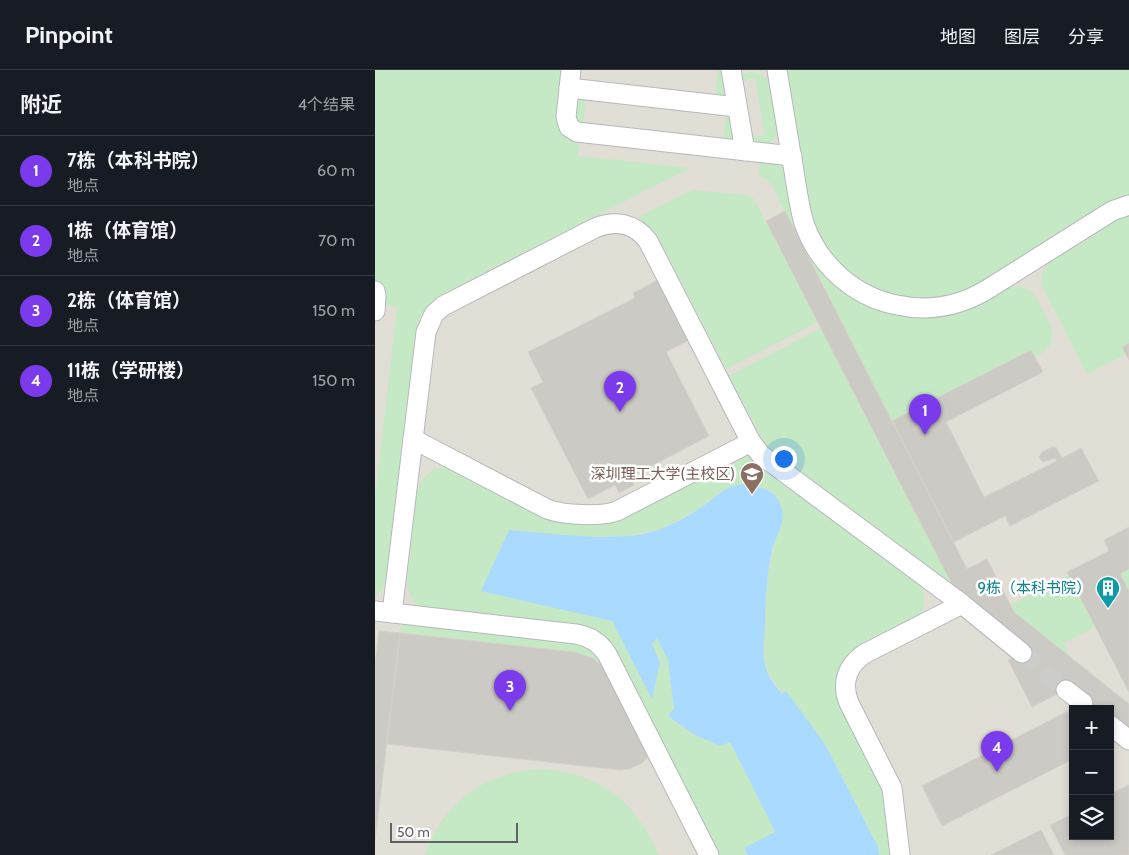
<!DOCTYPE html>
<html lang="zh">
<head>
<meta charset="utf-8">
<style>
  :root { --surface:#171b24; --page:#20242c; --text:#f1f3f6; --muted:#9ea1a6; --line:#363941; --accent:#7c3aed }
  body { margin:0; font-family:Cabin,"Noto Sans SC",sans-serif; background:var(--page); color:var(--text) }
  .controls { position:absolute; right:15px; bottom:15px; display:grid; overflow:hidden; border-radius:0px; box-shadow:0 2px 8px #0003 }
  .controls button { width:45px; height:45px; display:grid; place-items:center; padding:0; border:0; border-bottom:1px solid var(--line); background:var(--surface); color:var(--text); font:25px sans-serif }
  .scale { position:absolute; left:15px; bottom:12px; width:128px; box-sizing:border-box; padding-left:5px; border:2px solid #5f6368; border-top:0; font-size:14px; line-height:18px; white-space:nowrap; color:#5f6368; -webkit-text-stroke:4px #fff; paint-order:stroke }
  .you { position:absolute; left:408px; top:388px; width:18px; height:18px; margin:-12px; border:4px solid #fff; border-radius:50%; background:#1a73e8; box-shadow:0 0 0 8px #1a73e833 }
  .badge { display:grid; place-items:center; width:32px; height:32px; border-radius:50%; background:var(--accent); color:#fff; font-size:16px; font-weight:700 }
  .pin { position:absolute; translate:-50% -41px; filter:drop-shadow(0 1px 2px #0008) }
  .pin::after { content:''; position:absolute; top:26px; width:18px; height:15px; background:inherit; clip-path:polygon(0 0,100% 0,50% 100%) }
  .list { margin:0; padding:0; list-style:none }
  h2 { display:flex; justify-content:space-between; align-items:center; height:65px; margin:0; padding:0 20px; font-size:21px }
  h2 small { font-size:16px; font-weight:400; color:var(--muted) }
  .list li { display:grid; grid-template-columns:32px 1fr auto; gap:15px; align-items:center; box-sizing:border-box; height:70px; padding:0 20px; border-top:1px solid var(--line) }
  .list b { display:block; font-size:19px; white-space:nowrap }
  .list p { margin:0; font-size:16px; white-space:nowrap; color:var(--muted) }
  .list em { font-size:16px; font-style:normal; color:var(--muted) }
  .icon { flex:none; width:28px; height:28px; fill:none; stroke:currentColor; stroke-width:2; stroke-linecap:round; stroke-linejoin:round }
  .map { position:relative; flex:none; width:754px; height:785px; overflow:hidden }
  header { display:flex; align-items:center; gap:30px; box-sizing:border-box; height:70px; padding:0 25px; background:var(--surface); border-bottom:1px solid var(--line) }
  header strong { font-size:24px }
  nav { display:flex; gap:28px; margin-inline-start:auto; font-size:18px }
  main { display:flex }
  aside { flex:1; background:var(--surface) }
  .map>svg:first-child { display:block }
  .education { fill:#e1ded6; fill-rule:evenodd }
  .green { fill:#c5e8c5 }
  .water { fill:#aadaff }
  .building { fill:#cccac5; stroke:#d6d1c6 }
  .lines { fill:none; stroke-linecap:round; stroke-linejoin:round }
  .minor-tunnel { stroke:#ccccc8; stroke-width:19; stroke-dasharray:19 9; stroke-linecap:butt }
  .minor-casing { stroke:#b5b8bc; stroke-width:21 }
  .minor { stroke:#fff; stroke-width:19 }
  .labels { text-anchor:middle; stroke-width:5; stroke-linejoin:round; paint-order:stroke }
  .education-label { font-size:15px; fill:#785e54; stroke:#fff; text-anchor:end }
  .culture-label { font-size:15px; fill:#0d838f; stroke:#fff; text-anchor:end }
</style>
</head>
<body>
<header>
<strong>Pinpoint</strong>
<nav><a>地图</a><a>图层</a><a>分享</a></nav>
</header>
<main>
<aside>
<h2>附近<small>4个结果</small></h2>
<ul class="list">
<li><span class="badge">1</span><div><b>7栋（本科书院）</b><p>地点</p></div><em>60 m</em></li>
<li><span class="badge">2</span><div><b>1栋（体育馆）</b><p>地点</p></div><em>70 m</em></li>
<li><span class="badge">3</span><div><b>2栋（体育馆）</b><p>地点</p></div><em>150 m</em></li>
<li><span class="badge">4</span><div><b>11栋（学研楼）</b><p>地点</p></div><em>150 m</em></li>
</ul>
</aside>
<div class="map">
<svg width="754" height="785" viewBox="0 0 754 785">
  <rect width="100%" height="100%" fill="#f1efe8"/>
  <path class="education" d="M0,0H427L754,96V785H0ZM698,639H735V766H698Z"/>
  <g class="green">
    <path d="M0,0H187C184,23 170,67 205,72L203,86L315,98L64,226C52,235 44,245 41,259L11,508L7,520L0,527V428L22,237L8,235L7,218L0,209Z"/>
    <path d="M343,0L348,2L351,21C348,26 345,27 340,26Z"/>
    <path d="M411,0H754V126L744,128L732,133L596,219C584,223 572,227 559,228C496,234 446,193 434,133Z"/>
    <path d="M373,2C383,3 391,4 395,14L403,60L400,68L392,75L380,74L375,67L389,65L380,8L366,11L367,5Z"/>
    <polygon points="205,27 211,27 208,55 201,53 200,34"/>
    <polygon points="351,43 355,45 359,66 355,71 348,71"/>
    <path d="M385,91L402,93L408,98L456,211L487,233L522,245L545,247L560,246L635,217C654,213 661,227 668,240C679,260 684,275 660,287L656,280L517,351L396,114L391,109L384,106Z"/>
    <polygon points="318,120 371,125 379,129 443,252 351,299 285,170 277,159 263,147"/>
    <polygon points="754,144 754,273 747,277 751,284 712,304 667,216 667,203 675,191 743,148"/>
    <polygon points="446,258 574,508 571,511 391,376 354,306"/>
    <path d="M367,385L383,389L545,512C550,522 551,533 546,543C541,552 482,590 469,598L508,712L516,785H504L503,777L450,674L410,622L408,624L391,601L389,592V571L392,507L400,469L407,452L402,427L396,421L383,416L365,415L356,416L343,423L323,440L283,460L246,467L218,466L106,521L237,551L277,628L285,592L277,574L282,567L293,590L299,639L293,646L320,665L346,676L355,672L412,785H340L234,577L47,539C38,532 33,524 32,512L42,422C46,407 58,396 74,397L220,449Z"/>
    <polygon points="754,499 754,521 745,504"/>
    <polygon points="694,505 720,557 689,573 695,587 639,542 635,535"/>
    <polygon points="28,549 217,574 230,598 219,589 199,582 25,563"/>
    <path d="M166,699C205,701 242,717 265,751C273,761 278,774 284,785H50C68,732 110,702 166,699Z"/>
  </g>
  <path class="water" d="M362,415C381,415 403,418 407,440C410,455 400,467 397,480C391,506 391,530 390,556C389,569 387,586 391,598C393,608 401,616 407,624L411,621L450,674L503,777L504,785H373L369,778L400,762L355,672L346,676L320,665L293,646L299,639L293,590L282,568L277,574L285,592L277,629L237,551L106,521L134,460C176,463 244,474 283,460C296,455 312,447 324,439C337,431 346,418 362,415Z"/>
  <g class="building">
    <polygon points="410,141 592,499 612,489 639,542 754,634 754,660 735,646 735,639 698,639 698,642 695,640 708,633 694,618 657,637 633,590 647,583 581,522 391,151"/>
    <polygon points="283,210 314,270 291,282 334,366 255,407 259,415 244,423 240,415 213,429 156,318 168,312 153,282 260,228 258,223"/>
    <polygon points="754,273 754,290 747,277"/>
    <polygon points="656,280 668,302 571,352 609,427 682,391 680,388 668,392 664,387 667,382 677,377 681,377 687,388 706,378 724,411 635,456 630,446 579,472 517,351"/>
    <polygon points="754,457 754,499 745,504 754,521 754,622 692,502 734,481 729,470"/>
    <polygon points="4,561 25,563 0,771 0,595"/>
    <polygon points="25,563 199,582 219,589 230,598 274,684 272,688 267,693 254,699 244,700 12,674"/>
    <polygon points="695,640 698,642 698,689 567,756 547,716"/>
    <polygon points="754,715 754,785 690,785 675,755 698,744 698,766 735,766 735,724"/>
    <polygon points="666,760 679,785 616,785"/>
  </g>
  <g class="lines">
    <polyline class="minor-tunnel" points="647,583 691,620"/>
    <g class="minor-casing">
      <g id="minor">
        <polyline points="196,0 191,47 194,57 202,62 417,86"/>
        <polyline points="356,0 370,81"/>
        <path d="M402,0C407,30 412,60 417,90C421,111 423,133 429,153C443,194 479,227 522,235C554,242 585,236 613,219L737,141L754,135"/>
        <polyline points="194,18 362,37"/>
        <polyline points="0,221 1,226 0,241"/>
        <path d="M38,369L172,439C187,445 227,447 242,441L376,372"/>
        <path d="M0,541L201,564C214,566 224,572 232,584L334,785"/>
        <path d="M17,543L51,262L59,244L68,236L220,158C240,150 260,153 273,171L376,372L386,385L587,534L647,583"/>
        <polyline points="691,620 708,633"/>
        <polyline points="735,655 754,670"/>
        <path d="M525,785L517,718L474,633C466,613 472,596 489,584L587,534"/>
      </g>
    </g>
    <use href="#minor" class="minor"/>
  </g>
  <defs>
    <g id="university-pin" transform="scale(1.25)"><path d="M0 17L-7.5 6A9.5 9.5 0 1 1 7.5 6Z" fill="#8d6e63" stroke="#fff"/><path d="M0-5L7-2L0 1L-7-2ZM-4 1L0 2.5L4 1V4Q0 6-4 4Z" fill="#fff"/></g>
    <g id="building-pin" transform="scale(1.25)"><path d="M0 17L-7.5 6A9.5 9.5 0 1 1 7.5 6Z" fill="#0f9aa8" stroke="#fff"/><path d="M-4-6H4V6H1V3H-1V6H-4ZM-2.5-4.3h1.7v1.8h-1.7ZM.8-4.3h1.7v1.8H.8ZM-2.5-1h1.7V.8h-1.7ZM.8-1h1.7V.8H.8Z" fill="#fff"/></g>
  </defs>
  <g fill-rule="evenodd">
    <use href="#university-pin" x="377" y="404"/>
    <use href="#building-pin" x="733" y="518"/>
  </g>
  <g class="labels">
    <g class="education-label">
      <text x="360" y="409">深圳理工大学(主校区)</text>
    </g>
    <g class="culture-label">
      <text x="716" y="523">9栋（本科书院）</text>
    </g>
  </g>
</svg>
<div class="controls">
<button>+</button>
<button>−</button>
<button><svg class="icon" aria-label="layers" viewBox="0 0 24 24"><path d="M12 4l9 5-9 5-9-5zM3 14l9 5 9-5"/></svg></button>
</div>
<div class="scale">50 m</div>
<div class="you"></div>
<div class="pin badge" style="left:550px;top:365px">1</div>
<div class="pin badge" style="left:245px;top:342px">2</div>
<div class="pin badge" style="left:135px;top:641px">3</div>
<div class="pin badge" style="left:622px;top:702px">4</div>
</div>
</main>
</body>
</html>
